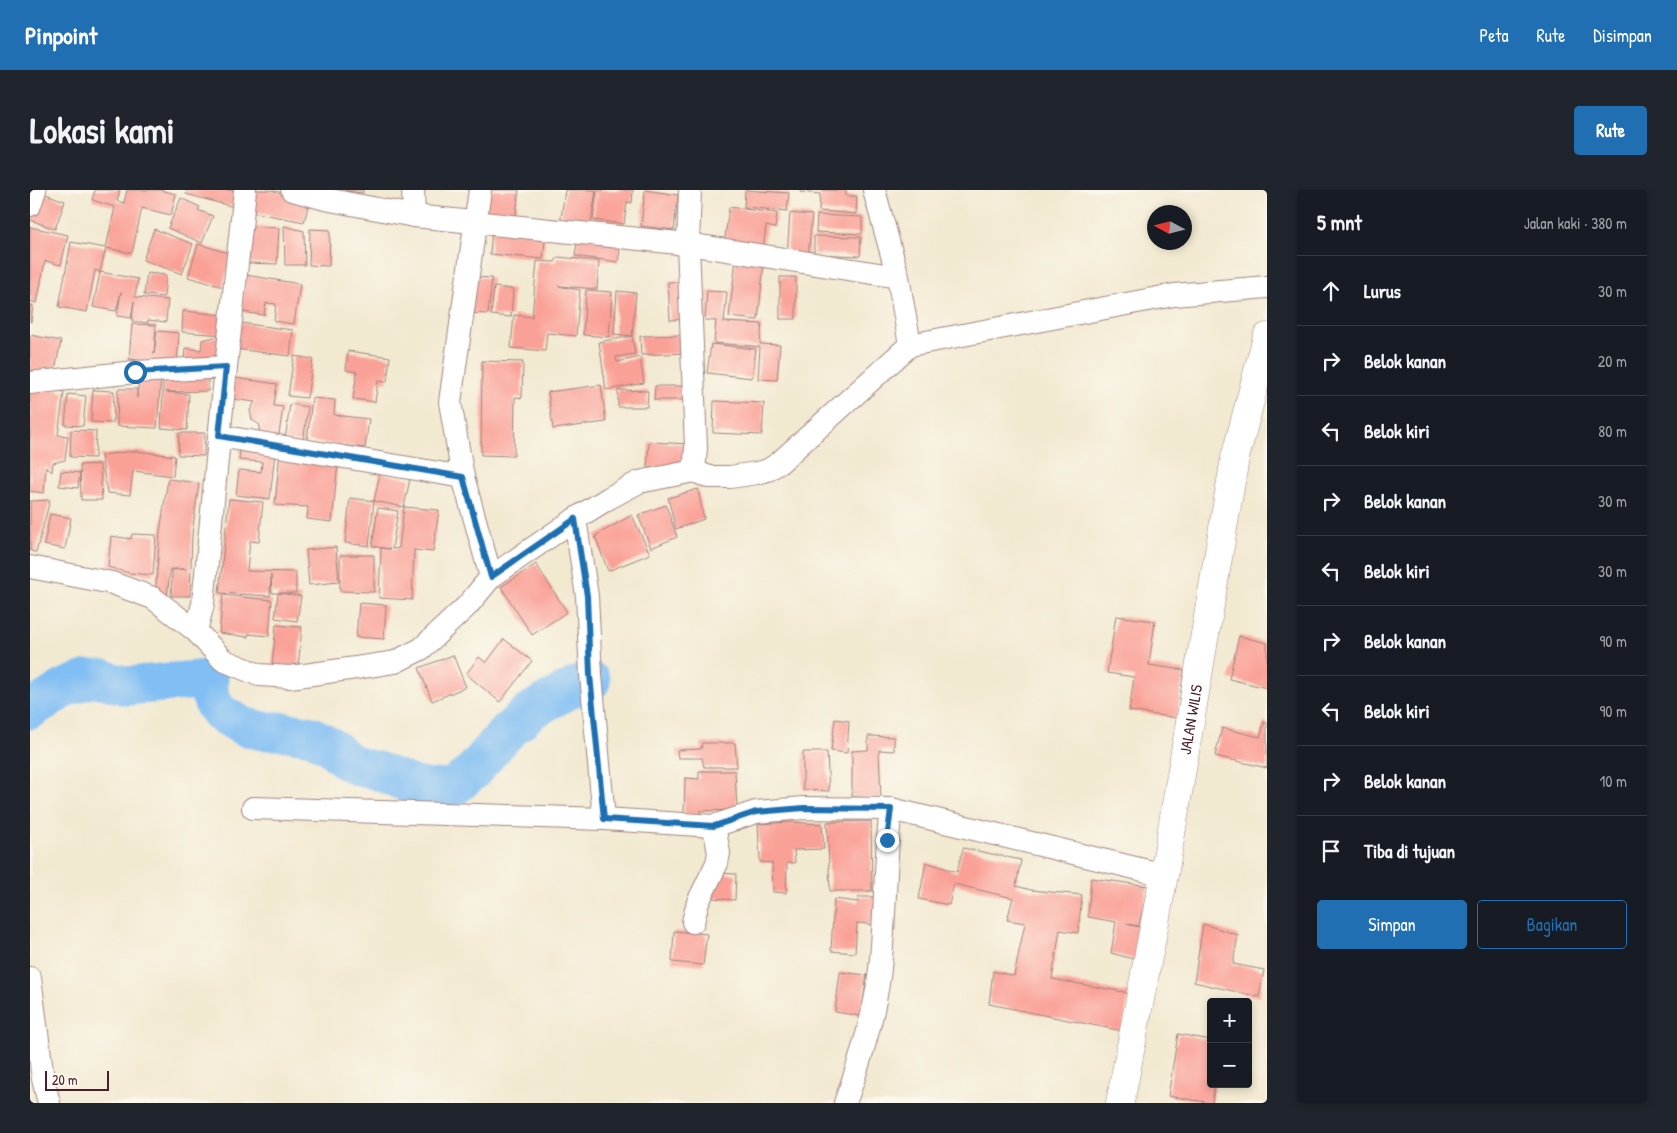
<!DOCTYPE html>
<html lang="id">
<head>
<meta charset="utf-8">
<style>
  :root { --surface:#171b24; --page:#20242c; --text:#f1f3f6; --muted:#9ea1a6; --line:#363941; --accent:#1f6fb2 }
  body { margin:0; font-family:"Patrick Hand",sans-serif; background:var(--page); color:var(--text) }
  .controls { position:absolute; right:15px; bottom:15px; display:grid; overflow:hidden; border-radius:5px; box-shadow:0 2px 8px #0003 }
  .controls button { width:45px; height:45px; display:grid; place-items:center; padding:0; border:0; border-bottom:1px solid var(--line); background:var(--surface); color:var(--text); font:25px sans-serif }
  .compass { position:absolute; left:1117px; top:15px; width:45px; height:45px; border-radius:50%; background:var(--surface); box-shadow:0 2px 8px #0003; rotate:277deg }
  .scale { position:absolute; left:15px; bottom:12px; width:64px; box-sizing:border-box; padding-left:5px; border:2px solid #4a1f2b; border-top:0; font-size:14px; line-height:18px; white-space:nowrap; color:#4a1f2b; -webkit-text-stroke:4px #fbf7ec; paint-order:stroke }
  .stop { position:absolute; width:15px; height:15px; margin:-11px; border:4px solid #1f6fb2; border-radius:50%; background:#fff }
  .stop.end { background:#1f6fb2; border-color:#fff; box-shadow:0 1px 5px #0008 }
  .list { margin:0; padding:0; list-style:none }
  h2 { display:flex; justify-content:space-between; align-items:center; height:65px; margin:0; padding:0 20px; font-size:21px }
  h2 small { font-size:16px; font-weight:400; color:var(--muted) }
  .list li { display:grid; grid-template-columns:32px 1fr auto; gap:15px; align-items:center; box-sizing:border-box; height:70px; padding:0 20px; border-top:1px solid var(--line) }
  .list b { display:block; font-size:19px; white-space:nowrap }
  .list em { font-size:16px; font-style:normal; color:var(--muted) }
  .actions { display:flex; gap:10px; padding:15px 20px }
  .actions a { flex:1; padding:11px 0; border:1px solid var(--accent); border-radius:5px; text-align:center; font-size:18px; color:var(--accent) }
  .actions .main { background:var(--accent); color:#fff }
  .icon { flex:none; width:28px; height:28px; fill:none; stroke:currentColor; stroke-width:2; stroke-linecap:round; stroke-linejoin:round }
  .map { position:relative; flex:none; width:1237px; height:913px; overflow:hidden; border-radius:5px }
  header { display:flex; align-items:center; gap:30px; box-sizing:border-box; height:70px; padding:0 25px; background:var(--accent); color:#fff }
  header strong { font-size:24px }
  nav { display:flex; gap:28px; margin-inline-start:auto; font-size:18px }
  .intro { display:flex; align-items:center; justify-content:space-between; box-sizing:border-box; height:120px; padding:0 30px }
  h1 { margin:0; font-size:35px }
  .button { padding:12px 22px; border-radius:5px; background:var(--accent); color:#fff; font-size:18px; font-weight:700 }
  main { display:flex; gap:30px; padding:0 30px }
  aside { flex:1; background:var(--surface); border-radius:5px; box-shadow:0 2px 8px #0003 }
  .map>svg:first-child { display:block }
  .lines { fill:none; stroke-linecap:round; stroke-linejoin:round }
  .river { stroke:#80bef3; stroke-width:39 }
  .building { fill:#faa197 }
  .minor-casing { stroke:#9e847e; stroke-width:24 }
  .major-casing { stroke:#9e847e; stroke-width:29 }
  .minor { stroke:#fff; stroke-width:22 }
  .major { stroke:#fff; stroke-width:28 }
  .route { stroke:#1f6fb2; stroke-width:6 }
  .labels { text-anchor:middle; stroke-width:5; stroke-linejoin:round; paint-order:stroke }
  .street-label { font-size:16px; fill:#4a1f2b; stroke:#fbf7ec }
</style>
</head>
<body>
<header>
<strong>Pinpoint</strong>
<nav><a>Peta</a><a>Rute</a><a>Disimpan</a></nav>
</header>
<div class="intro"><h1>Lokasi kami</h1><a class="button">Rute</a></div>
<main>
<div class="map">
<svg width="1237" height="913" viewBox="0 0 1237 913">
  <rect width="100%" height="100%" fill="#fbf7ec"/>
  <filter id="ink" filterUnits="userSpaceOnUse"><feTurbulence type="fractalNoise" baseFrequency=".02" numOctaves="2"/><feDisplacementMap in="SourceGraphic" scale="10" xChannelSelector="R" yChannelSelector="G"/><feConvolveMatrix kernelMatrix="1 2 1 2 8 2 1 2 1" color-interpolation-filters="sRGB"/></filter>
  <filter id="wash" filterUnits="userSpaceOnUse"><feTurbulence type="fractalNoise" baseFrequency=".0096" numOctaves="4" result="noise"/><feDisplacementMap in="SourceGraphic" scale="20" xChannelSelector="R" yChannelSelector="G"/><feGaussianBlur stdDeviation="1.12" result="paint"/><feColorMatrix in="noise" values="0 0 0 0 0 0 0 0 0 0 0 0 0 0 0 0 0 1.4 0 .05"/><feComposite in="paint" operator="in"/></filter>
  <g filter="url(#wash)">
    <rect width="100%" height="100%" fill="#f2e9d1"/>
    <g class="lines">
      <polyline class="river" points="0,520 35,498 58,489 73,489 97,496 179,489 179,502 184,515 190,523 213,536 232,541 251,541 282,546 300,556 316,570 329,577 348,581 382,595 399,599 425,596 443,581 477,542 502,520 546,496 561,491"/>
    </g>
    <g id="blocks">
      <g class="building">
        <polygon points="65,0 90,0 87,11 94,13 97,0 130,0 146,4 141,25 112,18 102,63 76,58 70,82 108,89 105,107 138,110 136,132 118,130 118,133 102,131 104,111 101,128 87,126 91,102 86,121 63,117 70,82 65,80 57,122 29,117 41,52 76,58 85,17 62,10"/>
        <polygon points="157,0 208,0 204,17 156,4"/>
        <polygon points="221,0 240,0 280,9 274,32 217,21"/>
        <polygon points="315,0 333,0 333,3 315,1"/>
        <polygon points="455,0 489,0 485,32 452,27"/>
        <polygon points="535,0 566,0 560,39 530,35"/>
        <polygon points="567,0 603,0 602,13 597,12 594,34 563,30"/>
        <polygon points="615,0 648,5 644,40 611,36"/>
        <polygon points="715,0 759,3 757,21 714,17"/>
        <polygon points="770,0 816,0 816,6 827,6 826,24 789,21 790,4 770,2"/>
        <polygon points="7,1 35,11 25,39 0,30 0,20"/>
        <polygon points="151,8 170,17 168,20 183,26 172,53 138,38"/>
        <polygon points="699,17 747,23 745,38 736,36 733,60 694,55"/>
        <polygon points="760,23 782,25 778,67 757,65"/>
        <polygon points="787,25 832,27 832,44 786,42"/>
        <polygon points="219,36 249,38 247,74 217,73"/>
        <polygon points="254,36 274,41 275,75 255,75"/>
        <polygon points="0,37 38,45 31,75 15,71 7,113 0,111"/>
        <polygon points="462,38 516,43 513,69 460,64"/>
        <polygon points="124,39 163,54 152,84 113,70"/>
        <polygon points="280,39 300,40 299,76 279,75"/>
        <polygon points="784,46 831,47 830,66 784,64"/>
        <polygon points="548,47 591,53 588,72 545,66"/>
        <polygon points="168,54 202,64 193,97 158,87"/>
        <polygon points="528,67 569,71 567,99 528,96 550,100 546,146 517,143 515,161 481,158 484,125 502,127 507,71 525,72"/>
        <polygon points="706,70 734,73 728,130 699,127"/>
        <polygon points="117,83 136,85 134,107 114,105"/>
        <polygon points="216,85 270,94 264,134 244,131 246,114 236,113 234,125 211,122"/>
        <polygon points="443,87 462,88 458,124 439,123"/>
        <rect x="750" y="87" width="16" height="42"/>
        <polygon points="655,91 657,129 640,130 638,92"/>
        <polygon points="464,97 483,99 481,127 461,125"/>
        <polygon points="556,100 582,102 579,147 553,145"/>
        <polygon points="587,101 606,103 602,146 605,164 586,167 587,172 610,167 614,193 576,200 569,152 602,146 584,144"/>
        <polygon points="677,101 697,102 694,132 732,134 730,154 750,155 747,190 728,189 730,157 684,153 686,131 675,130"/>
        <polygon points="0,115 3,115 1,132 0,132"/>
        <polygon points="153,121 194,125 193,145 152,142"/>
        <polygon points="210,133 263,140 260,166 206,159"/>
        <polygon points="102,134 126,135 124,164 127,141 149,143 147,175 99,169"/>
        <polygon points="0,145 31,151 24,185 0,180"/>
        <polygon points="194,145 189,177 154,172 155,158 171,160 172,150"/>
        <polygon points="656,145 656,163 611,165 610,146"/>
        <polygon points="681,154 726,159 722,188 677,183"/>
        <polygon points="318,161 360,167 357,192 348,191 345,212 323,209 327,182 316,180"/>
        <polygon points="264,166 283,169 277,208 258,206"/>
        <polygon points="452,171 493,172 492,208 485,207 484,266 451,265"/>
        <polygon points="178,182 178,201 136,202 159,204 157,240 131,238 133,202 133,183"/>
        <polygon points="109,188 131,189 127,238 87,236 88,199 107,199 107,208"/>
        <polygon points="205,188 247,194 244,216 253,217 248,251 228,248 230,235 222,230 220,220 225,212 202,209"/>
        <polygon points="0,194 34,202 28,245 38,246 35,270 23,273 22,282 16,277 14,303 0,301"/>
        <polygon points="571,195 576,232 523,239 518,202"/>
        <polygon points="625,196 657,196 657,210 624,210"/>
        <polygon points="63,200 84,201 83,233 61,232"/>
        <polygon points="588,200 618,201 617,217 588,217"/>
        <polygon points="38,204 56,206 53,236 35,235"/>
        <polygon points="282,208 305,210 304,225 339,229 335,258 277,251"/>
        <polygon points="684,211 734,213 732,245 683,243"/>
        <polygon points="260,214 278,217 273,253 255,250"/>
        <polygon points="41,240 66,241 65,268 40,267"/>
        <polygon points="149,243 175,243 174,266 148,265"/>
        <polygon points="619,252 660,254 660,279 617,277"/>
        <polygon points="210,259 245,262 240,309 206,305 209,280 231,282 232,272 209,270"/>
        <polygon points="106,261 145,266 143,286 103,281 100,305 77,303 71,265"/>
        <polygon points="250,261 308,273 302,332 277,329 278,317 245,315"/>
        <polygon points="70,274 72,310 51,310 50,275"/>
        <polygon points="31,281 50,283 48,298 29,296"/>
        <polygon points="350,283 380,289 374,317 344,311"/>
        <polygon points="138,289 169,293 162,344 160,406 141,406 142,380 156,379 140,379 137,407 125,407 130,342"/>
        <polygon points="668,299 674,329 646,339 638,308"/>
        <polygon points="320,308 344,311 339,356 315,353"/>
        <polygon points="199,309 233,312 229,352 220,351 217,381 266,382 266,403 248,403 271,406 267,431 245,428 248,403 242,403 241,385 240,406 189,403"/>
        <polygon points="20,310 6,363 0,360 0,311"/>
        <polygon points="636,315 647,347 621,358 608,325"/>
        <polygon points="374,317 409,320 403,362 384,360 382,410 349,408 351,358 360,359 342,356 348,318 368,321 362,359 369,358"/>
        <polygon points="20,324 41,328 35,359 14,355"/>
        <polygon points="602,325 620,364 578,381 565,346"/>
        <polygon points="102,344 126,345 123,385 99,383 78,377 81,346 101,349"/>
        <polygon points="306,357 309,392 279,395 276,360"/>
        <polygon points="310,365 344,365 344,402 310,401"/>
        <polygon points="506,374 537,422 502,445 471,397"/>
        <polygon points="193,405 242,410 239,446 218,444 218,447 189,443"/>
        <polygon points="329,413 356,415 354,449 326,447"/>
        <polygon points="1086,426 1125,431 1119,475 1154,480 1147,528 1099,521 1104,487 1077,483"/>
        <polygon points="246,435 272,437 268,478 242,476"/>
        <polygon points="1209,446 1237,453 1237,498 1199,489"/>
        <polygon points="474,449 502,471 470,512 436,484 449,467 456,473"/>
        <polygon points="423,465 436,497 402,511 389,478"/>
        <polygon points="805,529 819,531 817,563 801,561"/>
        <polygon points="1234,532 1237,533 1237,578 1185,566 1192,538 1230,547"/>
        <polygon points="838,546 864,547 864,561 849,560 851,608 822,607 822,561 838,560"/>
        <polygon points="672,553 705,553 707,577 674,577 672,568 648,568 647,560 671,559"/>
        <polygon points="773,562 797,562 799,601 773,600"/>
        <polygon points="669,581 705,581 707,620 670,621 670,625 654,624 655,588 669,589"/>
        <polygon points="841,631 842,701 800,701 797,632"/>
        <polygon points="760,632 792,634 794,659 764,660 765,673 757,673 756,703 743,702 742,673 730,672 728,634"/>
        <polygon points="933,658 991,670 986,696 1001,700 1052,705 1048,743 1030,740 1022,789 1099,803 1092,841 959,814 963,781 984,786 995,733 977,730 983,708 924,694 919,715 889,709 896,672 927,682"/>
        <polygon points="685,683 706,684 705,710 682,708"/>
        <polygon points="1061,688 1118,696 1109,736 1096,734 1114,738 1107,770 1081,763 1086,732 1058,727"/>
        <polygon points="829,707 850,707 848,735 827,733 825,763 801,761 804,709 828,712"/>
        <polygon points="1173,734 1208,745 1203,774 1234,780 1229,807 1164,792"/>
        <polygon points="644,741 677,744 673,775 642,772"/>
        <polygon points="810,782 837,785 831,826 805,822"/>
        <polygon points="1148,844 1181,850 1181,894 1185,894 1182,913 1138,906"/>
      </g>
    </g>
  </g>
  <g filter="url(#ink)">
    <use href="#blocks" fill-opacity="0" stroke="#9e847e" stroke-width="1"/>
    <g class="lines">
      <g class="minor-casing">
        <g id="minor">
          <polyline points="262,0 295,9 384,26 658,54 868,87"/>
          <polyline points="383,0 384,26"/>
          <polyline points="450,0 420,212 433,287 461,387"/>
          <polyline points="660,0 658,54 666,258 664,281"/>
          <polyline points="844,0 868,87 880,155"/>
          <polyline points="0,15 5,0"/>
          <polyline points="0,193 105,182 196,177"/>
          <polyline points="189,246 433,287"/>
          <polyline points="545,329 557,406 561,485 574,629"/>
          <polyline points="0,377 82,393 123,408 166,441 193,470 229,485 260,487 326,478 365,472 391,459 437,416 461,387 545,329 579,308 609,292 664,281 679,287 700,287 727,283 738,280 749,273 880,155 1144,105 1237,97"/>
          <polyline points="166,441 173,414 196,177 215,0"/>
          <polyline points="223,618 574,629 684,636 726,622 774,618 861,619 1134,685"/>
          <polyline points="663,732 668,712 687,673 689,663 684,636"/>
          <polyline points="0,788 13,889 19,913"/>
          <path d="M815,913C830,872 843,831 849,787C856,732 854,675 861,619"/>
        </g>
      </g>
      <g class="major-casing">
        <g id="major">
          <path id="s1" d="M1090,913L1134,685L1205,268L1237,147"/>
        </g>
      </g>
      <use href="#minor" class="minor"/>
      <use href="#major" class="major"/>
    </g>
  </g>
  <g class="lines" filter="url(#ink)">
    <polyline class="route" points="105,182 196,177 189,246 433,287 461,387 545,329 557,406 560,485 574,629 684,636 726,622 774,618 861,619 857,650"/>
  </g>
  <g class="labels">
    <g class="street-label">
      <text dy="6" stroke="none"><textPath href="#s1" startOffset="390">JALAN WILIS</textPath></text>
    </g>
  </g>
</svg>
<div class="controls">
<button>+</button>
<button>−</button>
</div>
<svg class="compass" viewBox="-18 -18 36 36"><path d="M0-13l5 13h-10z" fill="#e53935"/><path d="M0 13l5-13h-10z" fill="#9ea1a6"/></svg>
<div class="scale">20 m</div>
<div class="stop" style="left:105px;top:182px"></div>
<div class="stop end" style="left:857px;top:650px"></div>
</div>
<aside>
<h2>5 mnt<small>Jalan kaki · 380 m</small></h2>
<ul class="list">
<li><svg class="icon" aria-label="ahead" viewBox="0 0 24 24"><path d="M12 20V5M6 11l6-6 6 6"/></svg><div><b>Lurus</b></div><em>30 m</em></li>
<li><svg class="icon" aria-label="right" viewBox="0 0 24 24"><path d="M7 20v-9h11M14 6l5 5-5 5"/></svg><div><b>Belok kanan</b></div><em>20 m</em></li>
<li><svg class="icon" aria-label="left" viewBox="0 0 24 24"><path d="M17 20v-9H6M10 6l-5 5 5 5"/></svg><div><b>Belok kiri</b></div><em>80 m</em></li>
<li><svg class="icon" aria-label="right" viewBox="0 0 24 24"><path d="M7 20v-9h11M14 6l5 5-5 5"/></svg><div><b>Belok kanan</b></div><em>30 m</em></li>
<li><svg class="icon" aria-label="left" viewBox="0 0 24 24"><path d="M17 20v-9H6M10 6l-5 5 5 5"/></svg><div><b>Belok kiri</b></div><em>30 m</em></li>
<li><svg class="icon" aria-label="right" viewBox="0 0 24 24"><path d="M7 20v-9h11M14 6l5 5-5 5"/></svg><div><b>Belok kanan</b></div><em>90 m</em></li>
<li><svg class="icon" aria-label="left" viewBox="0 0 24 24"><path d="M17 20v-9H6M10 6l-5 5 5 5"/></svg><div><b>Belok kiri</b></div><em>90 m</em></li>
<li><svg class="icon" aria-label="right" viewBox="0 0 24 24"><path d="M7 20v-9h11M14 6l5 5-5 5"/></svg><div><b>Belok kanan</b></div><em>10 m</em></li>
<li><svg class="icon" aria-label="arrive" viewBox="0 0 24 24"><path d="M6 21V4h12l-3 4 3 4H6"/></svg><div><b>Tiba di tujuan</b></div></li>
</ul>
<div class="actions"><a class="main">Simpan</a><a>Bagikan</a></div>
</aside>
</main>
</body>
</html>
